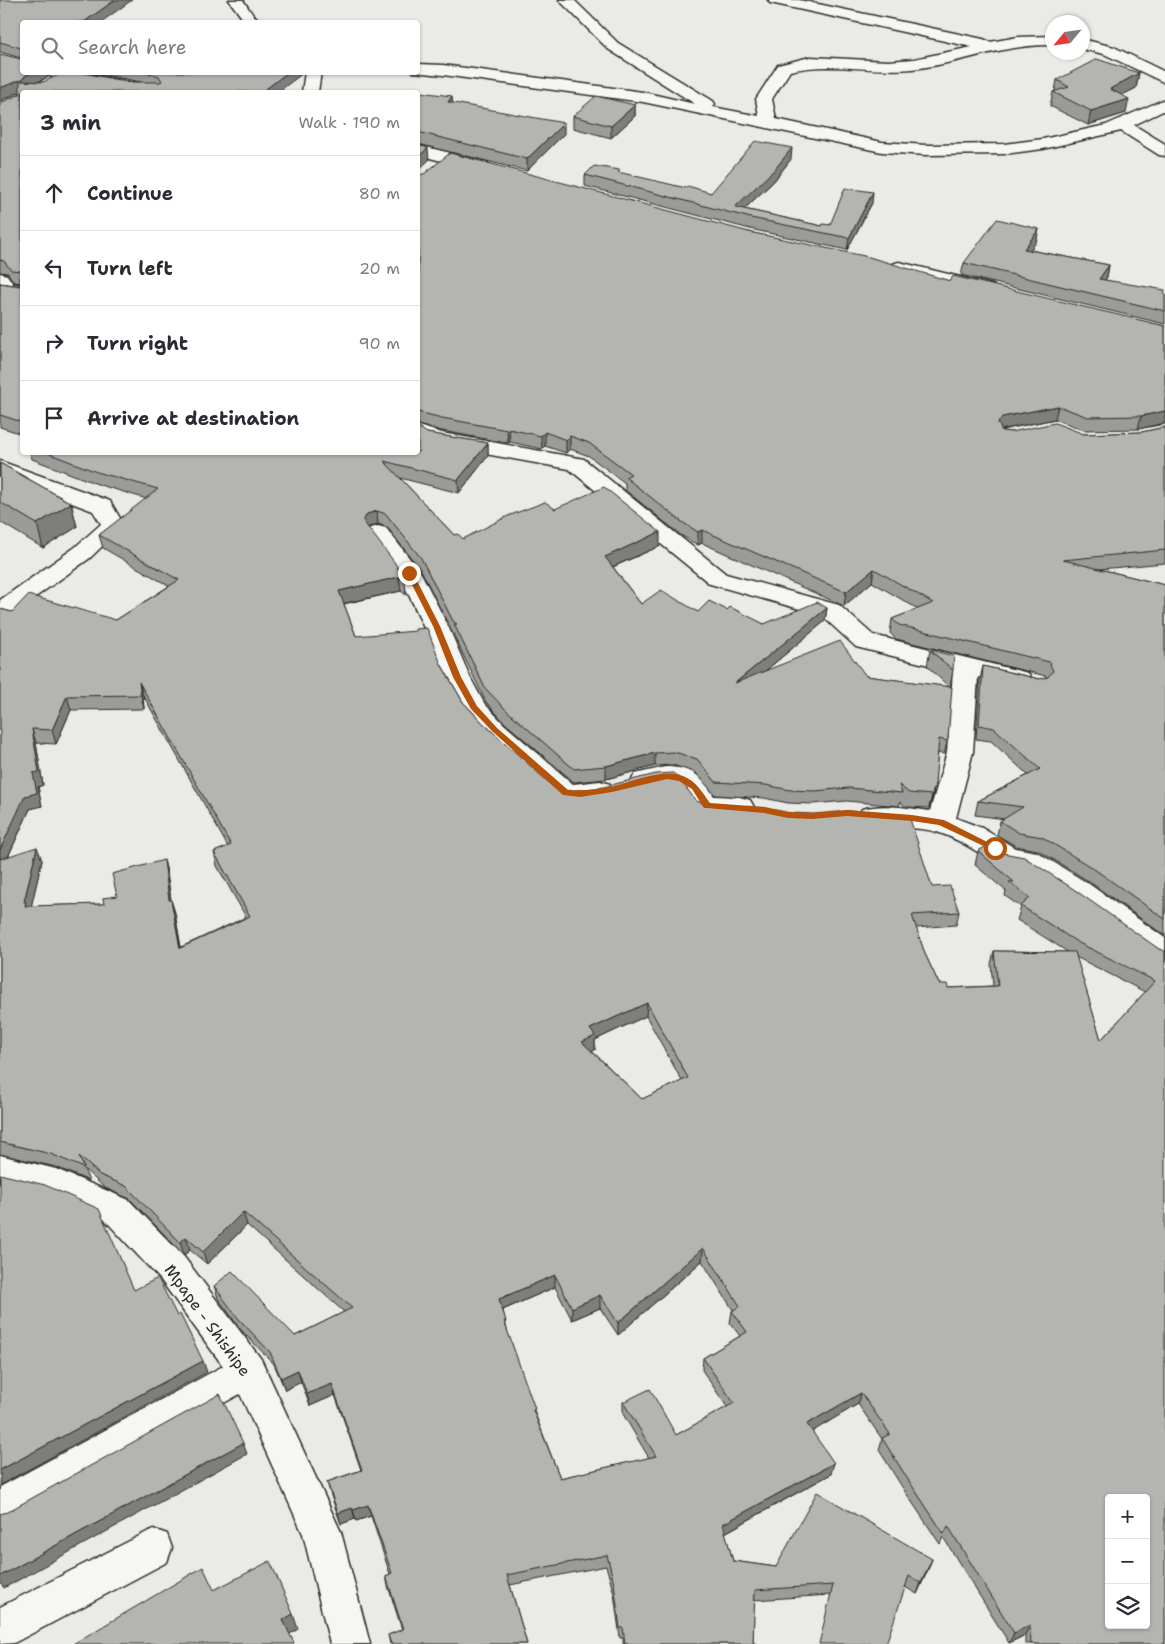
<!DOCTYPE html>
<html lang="en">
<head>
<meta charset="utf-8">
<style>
  :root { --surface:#fff; --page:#f7f7f7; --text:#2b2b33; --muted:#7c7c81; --line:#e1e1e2 }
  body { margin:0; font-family:"Shantell Sans",sans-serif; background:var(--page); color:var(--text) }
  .controls { position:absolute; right:15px; bottom:15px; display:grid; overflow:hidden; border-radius:5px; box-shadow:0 1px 4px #0004 }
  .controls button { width:45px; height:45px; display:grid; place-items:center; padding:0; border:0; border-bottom:1px solid var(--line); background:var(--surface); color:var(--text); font:25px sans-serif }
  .compass { position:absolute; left:1045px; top:15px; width:45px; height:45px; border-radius:50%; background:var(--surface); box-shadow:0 1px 4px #0004; rotate:241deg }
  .stop { position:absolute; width:15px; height:15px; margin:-11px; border:4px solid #b45309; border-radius:50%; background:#fff }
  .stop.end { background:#b45309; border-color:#fff; box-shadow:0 1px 5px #0008 }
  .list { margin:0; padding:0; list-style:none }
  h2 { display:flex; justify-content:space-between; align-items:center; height:65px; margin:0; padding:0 20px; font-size:21px }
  h2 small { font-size:16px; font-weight:400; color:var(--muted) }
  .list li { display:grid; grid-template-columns:32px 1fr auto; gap:15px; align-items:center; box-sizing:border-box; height:75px; padding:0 20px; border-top:1px solid var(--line) }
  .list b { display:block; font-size:19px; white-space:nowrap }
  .list em { font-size:16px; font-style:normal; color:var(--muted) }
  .icon { flex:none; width:28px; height:28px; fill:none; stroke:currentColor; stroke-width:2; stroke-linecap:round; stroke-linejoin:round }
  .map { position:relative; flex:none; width:1165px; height:1644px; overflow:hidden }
  .search { position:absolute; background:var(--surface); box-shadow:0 1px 4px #0004; left:20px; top:20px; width:400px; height:55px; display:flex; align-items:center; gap:12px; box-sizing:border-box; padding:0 18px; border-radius:5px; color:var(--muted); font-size:19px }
  .panel { position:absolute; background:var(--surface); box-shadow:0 1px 4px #0004; left:20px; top:90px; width:400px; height:365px; border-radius:5px }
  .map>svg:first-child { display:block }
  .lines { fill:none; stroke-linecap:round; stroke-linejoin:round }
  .minor-casing { stroke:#2b2b2b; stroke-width:3 }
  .minor { fill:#f6f6f2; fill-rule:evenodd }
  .wall { fill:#9b9b98; stroke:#2b2b2b; fill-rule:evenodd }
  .shaded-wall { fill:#7e7e7c; stroke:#2b2b2b }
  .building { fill:#b4b4b1; stroke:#2b2b2b; fill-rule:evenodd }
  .route { fill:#b45309 }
  .labels { text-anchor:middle; stroke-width:4; stroke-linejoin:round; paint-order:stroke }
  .near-street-label { font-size:16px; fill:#2b2b2b; stroke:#f6f6f2 }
</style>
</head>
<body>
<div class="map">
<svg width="1165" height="1644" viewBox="0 0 1165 1644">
  <rect width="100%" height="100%" fill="#eaeae6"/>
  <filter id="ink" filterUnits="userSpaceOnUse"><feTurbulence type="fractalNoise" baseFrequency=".02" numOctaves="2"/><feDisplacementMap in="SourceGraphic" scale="10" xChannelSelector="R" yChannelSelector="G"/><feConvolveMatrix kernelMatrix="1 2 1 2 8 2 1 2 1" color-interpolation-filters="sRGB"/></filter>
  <g filter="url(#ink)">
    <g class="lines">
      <g class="minor-casing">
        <g id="minor">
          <polygon points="229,0 243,0 253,15 262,22 245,22"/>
          <path d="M559,0H574L618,43L713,101L715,104L713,107L759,116L756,99L778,65L810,57L888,61L914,59L972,47L775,4L770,3L768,0H799L983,39L990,42L1018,37L1052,36V45C1003,44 960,64 912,69C871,73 830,61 790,71L772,99L776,119L882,142L926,145L1004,144L1043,139L1106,125L1165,99V110L1134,125L1165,144V156L1159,155L1121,131L1043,149L1004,154L926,155L882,152L643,102L443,75L413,72H418V64L443,65L643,92L695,104L608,49Z"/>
          <polygon points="1082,39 1114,47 1165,72 1165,83 1104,54 1082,49"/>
          <polygon points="45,72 80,72 154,87 160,89 162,92 132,92 53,77 47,75"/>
          <polygon points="305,72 321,72 318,92 302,92"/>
          <polygon points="418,145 487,162 490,166 487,170 481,171 418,155"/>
          <polygon points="899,262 993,285 996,289 993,293 986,295 892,272 890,268 892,264"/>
          <polygon points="0,273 7,275 13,284 22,285 22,297 0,293"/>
          <path d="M418,426L442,433L584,459L726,574L839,605L873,635L1028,673L1032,679L1028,685L1019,687L978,677L973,752L956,818L982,828L1015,848L1037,852L1089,884L1165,938V964L1155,961C1113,931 1068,894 1023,870C1016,866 1006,868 998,864C978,853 960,839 937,832C913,825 887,830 862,823L858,816L862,809C883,803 909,808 930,811L947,752L953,671L856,647L821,615L710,584L569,469L429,444L418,439Z"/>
          <polygon points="0,461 110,501 124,525 90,558 9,616 0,619 0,600 74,548 101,524 93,511 0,476"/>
          <path d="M378,526L386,528L421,573L448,626L470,677L484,703L504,724L573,784L600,781L610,784L614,791L610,798C561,812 555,798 521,768C502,750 478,733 464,712C436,670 425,619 398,575C389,560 376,547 366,533L370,528Z"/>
          <path d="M665,767C692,767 701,775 714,796L740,797L750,800L754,807L750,814C734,819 713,818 697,813C691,806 688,796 681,790C670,780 649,792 635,788L631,781L635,774Z"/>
          <polygon points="0,1155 56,1169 129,1200 184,1257 261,1359 341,1532 370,1644 330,1644 303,1534 240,1394 13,1521 0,1527 0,1487 223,1366 160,1279 105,1220 51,1196 0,1183"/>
          <polygon points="153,1529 167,1534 172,1548 167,1562 14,1643 0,1644 0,1607"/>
        </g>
      </g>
      <use href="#minor" class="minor"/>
    </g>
    <g class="wall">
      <polygon points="0,0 22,22 48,77 38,82 141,82 92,72 303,73 22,92 22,434 0,427 0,283 20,286 20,283 14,282 8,273 0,272 0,103 20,94 20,92 0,101 21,58 0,52"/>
      <polygon points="1139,73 1136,88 1122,95 1126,113 1088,125 1050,106 1053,92 1055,91 1057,80"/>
      <polygon points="418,94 453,103 564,134 527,171 418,144"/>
      <polygon points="635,105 635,116 611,138 573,128 573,116"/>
      <polygon points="791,159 774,181 744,209 822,226 830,225 872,203 847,250 750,229 585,186 585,175 686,188 711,193"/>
      <polygon points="418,175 749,232 950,281 1165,326 1165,424 1138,429 1084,430 1055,419 1002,430 1002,431 1011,432 1084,434 1142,432 1165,427 1165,563 1100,569 1165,585 1165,936 1090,882 1038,850 1016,846 997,835 1000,821 1005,819 975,815 978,801 1028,775 991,741 976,739 980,679 983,666 1039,679 1046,678 1046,676 896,639 890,633 892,619 918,609 872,582 844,606 702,543 698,545 682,536 625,490 625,483 589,456 570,449 566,453 545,446 542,449 510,442 508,443 442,431 418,425"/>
      <polygon points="1039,229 1036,242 1030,250 1109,265 1107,277 1105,280 1165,294 1165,324 961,275 964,263"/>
      <path d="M427,433L488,443V456L459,493L400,478L454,535L463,539L555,509L660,546L613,567L641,604L698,612L727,610L764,624L827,608L825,621L765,671L866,676L949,687L927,666L930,650L953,670L950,687L948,739L944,754L938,753L932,798L929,808L906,807L900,802L899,806L847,801L812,804L788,803L764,798L715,795L696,773L673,765L655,766L606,779L574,782L505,723L486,702L455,638V635L453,634L422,572L387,527L378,524L369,527L368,528L405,582L406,595L401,591L344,604L356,636L441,664L463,702L484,724L555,788L566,791L696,801L932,887L959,912L956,925L916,928L925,954L939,984L948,988L993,986L991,964L994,951L1068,952L1017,920L1021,907L1005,896L1006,891L975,865L978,851L1159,949L1165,1644H1025V1635L1009,1643L943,1537L940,1544L904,1490L879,1450L882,1439L858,1404L812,1431L831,1474L725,1533L733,1561L776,1567L932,1559L917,1594L905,1587L830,1595L754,1600L753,1643L758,1644H623V1638H620L614,1594L606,1566L510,1585L527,1644H390L388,1635L402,1630L388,1586L386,1576L390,1574L371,1516L356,1521L355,1519L341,1524L330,1493L327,1482L361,1470L335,1395L310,1406L301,1382L285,1390L274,1364L241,1330L218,1298L214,1286L295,1336L344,1312L247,1225L207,1264L190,1250L184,1255L130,1199L105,1188L84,1169L89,1181L56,1167L0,1154V609L12,612L116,620L169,586L103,548L99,535L147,499L100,485L32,459L30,452H418ZM143,695L228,847L214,852L217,866L246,917L181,947L175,913L171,900L167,873L164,860L117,896L104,904L31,906L42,860L8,857L30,809L42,806L38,787L43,785L36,743L56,744L71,710L144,709ZM1076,957L1145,992L1101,1040ZM646,1016L682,1081L642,1099L592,1051L595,1050V1040ZM702,1261L733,1310L732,1311L730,1323L740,1336L703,1358L702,1370L727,1407L676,1435L623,1402V1414L649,1458L560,1478L536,1416L507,1330L503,1310L555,1287L572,1320L600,1308L618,1335Z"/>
      <polygon points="0,463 71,503 77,527 43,548 0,522"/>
    </g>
    <g class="shaded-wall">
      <polygon points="115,0 132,0 101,22 84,22"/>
      <polygon points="32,72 47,72 48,77 27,87 21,81 25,76"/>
      <polygon points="288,72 303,73 278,92 262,92"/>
      <polygon points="1139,73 1136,88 1107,103 1110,89"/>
      <polygon points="20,80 22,91 0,101 0,88"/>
      <polygon points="452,96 453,107 448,102"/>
      <polygon points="1129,99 1126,113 1088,125 1091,111"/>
      <polygon points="635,105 635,116 611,138 611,126"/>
      <polygon points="564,123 564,134 527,171 527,159"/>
      <polygon points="428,148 429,160 418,170 418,157"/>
      <polygon points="792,148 791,159 774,181 739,214 735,207"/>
      <polygon points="873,192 872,203 847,250 849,238"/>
      <polygon points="1039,229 1036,242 1022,262 1024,249"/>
      <polygon points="1109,265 1107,277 1096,291 1099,279"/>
      <polygon points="1058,406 1055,419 1000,430 998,423 1002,417"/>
      <polygon points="1165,411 1165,423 1138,429 1141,416"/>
      <polygon points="509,429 510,442 508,443 507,430"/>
      <polygon points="545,432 545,446 542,449 541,436"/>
      <polygon points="570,436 570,449 566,453 566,440"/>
      <polygon points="488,443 488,456 459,493 458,480"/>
      <polygon points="71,503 77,527 43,548 37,524"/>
      <polygon points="377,511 378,524 369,527 365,534 363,521 367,514"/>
      <polygon points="702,530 702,543 698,545 698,532"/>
      <polygon points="660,532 660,546 605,570 605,557"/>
      <polygon points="874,569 872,582 844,606 846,592"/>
      <polygon points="399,577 401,591 341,604 339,591"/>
      <polygon points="827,608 825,621 734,697 735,683"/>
      <polygon points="139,682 143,695 144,709 141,695"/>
      <polygon points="67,696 71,710 56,744 52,730"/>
      <polygon points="32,729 36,743 43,785 38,787 42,806 30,809 0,874 0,850"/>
      <polygon points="655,753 655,766 606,779 606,766"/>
      <polygon points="935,784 932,798 929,808 932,795"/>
      <polygon points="37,847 42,860 30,912 25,906 24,902"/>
      <polygon points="164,860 167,873 173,913 169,900"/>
      <polygon points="171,900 175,913 183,961 180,948"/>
      <polygon points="647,1003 646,1016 595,1040 595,1050 582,1055 582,1042 590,1029"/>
      <polygon points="243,1212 247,1225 207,1264 203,1252"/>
      <polygon points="186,1237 190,1250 184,1255 180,1242"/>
      <polygon points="703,1248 702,1261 618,1335 618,1323"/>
      <polygon points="555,1275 555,1287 500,1311 499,1299"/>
      <polygon points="600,1295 600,1308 572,1320 572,1308"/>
      <polygon points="203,1361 207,1372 0,1485 0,1470"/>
      <polygon points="298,1370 301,1382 285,1390 281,1378"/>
      <polygon points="332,1384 335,1395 310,1406 307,1394"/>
      <polygon points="861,1393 858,1404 805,1436 807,1424"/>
      <polygon points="243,1443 247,1454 4,1588 0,1582 0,1576"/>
      <polygon points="834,1463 831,1474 721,1535 723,1524"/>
      <polygon points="368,1505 371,1516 356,1521 353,1510"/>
      <polygon points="352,1508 355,1519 341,1524 338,1513"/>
      <polygon points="932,1559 928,1570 917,1594 921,1583"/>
      <polygon points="293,1614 298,1629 288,1635 283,1620"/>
      <polygon points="1030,1625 1025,1635 1009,1643 1014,1633"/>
    </g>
    <g class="building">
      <polygon points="0,0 115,0 84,22 22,22 22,72 32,72 25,76 21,81 43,82 65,72 79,72 129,82 160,82 162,81 159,76 146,72 288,72 262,92 22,92 22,422 0,415 0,283 20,286 20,271 11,270 4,261 0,260 0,103 20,94 20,80 0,88 0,54 21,59 21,48 0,42"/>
      <polygon points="1097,59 1139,73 1110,89 1129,99 1091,111 1053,92 1069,87 1057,80"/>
      <polygon points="419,92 452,96 448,102 564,123 527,159 418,132 418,94"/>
      <polygon points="596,96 635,105 611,126 573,116"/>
      <polygon points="755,141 792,148 775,169 735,207 822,226 823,224 830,225 845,188 873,192 849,238 751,218 585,175 594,166 620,170 618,172 686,188 688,186 711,193"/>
      <polygon points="418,145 428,148 418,157"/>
      <polygon points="450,153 749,232 869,257 950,281 953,276 1165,326 1165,411 1141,416 1088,417 1058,406 1002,417 998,423 1002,431 1011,432 1055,423 1084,434 1142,432 1165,427 1165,550 1063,560 1165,585 1165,919 1094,869 1042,837 1019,833 1000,821 1023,807 978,801 1040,769 994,728 979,725 983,666 1039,679 1048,677 1053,671 1049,662 899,625 892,619 933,603 874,569 846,592 702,530 698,532 682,522 625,477 631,474 589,443 570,436 566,440 545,432 541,436 509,429 507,430 442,418 418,412 418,175 424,174"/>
      <polygon points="997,219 1039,229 1024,249 1109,265 1099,279 1165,290 1164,294 1165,294 1165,311 964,263"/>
      <path d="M418,427L427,433L488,443L458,480L384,461L454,535L458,534L463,539L508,516L545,502L555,509L604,487L660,532L605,557L641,604L661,590L698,612L709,601L727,610L730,607L764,624L817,602L827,608L735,683L840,641L866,676L952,687L948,739L947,741L939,739L935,784L932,795L909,793L899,785L902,793L849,788L814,791L790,790L766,785L716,782L697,759L674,752L655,753L606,766L574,769L505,709L485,688L454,624H457L453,621L421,558L386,514L377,511L367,514L363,521L395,563L405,582L399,577L339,591L356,636L416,631L415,629L427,628L441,664L463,702L484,724L555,788L566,791L595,789L656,774L673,773L679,778L696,801L708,804L765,808L790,813L814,814L849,811L909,816L932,887L950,886L959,912L912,915L925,954L939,984H947L948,988L998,986L994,951L1075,952L1101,1040L1155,981L1077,942L1021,906L1030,898L1009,882H1014L978,851L989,845L1003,853L1024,857L1072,888L1159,949L1165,951V1644H1031L1030,1625L1014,1633L948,1526L944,1534L907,1478L882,1438L890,1434L861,1393L807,1424L834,1463L723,1524L733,1561L776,1567L817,1492L932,1559L921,1583L909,1576L886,1644H819L833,1585L755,1590L753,1643L758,1644H625L623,1628H620L614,1583L607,1555L507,1575L527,1644H391L388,1635L403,1629L386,1576L392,1573L368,1505L353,1510L352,1508L338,1513L327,1482L362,1470L332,1384L307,1394L298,1370L281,1378L270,1352L238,1318L214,1286L232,1271L295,1336L352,1308L243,1212L203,1252L186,1237L180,1242L126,1186L100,1175L79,1156L84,1168L51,1154L0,1142V859L37,847L24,902H26L25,906L104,904L103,898L117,896L112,874L164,860L169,900H171L180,948L250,916L214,852L231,845L139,682L141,695L67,696L52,730L32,729L39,772L33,773L37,793L25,796L0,850V609L12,612L28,595L116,620L179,580L99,535L158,489L97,472L45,452H418ZM647,1003L688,1078L642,1099L582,1042L595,1036L590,1029ZM703,1248L740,1306L732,1311L747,1332L703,1358L734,1403L676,1435L650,1389L623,1402L656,1456L560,1478L533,1410L535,1409L504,1321H506L499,1299L555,1275L572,1308L600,1295L618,1323ZM1109,1498H1146V1625H1109Z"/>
      <polygon points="0,463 71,503 37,524 0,502"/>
      <polygon points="930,650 954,656 953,670"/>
      <polygon points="0,1174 45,1185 99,1209 134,1290 158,1278 177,1316 180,1314 203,1361 0,1470"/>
      <polygon points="220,1394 243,1443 0,1576 0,1514 7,1512"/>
      <polygon points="270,1561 293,1614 283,1620 294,1643 292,1644 73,1644 203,1567 214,1590"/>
    </g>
  </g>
  <path class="route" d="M407,572L413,573L440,626L461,677L477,706L497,728L568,790C584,791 599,789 614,786C635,781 662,768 683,776C696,781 702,792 710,803L764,807L788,812L812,813L847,810L912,815L944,820L999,848L998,850H992L939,825L912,821L847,816L812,819L788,818L764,813L707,808H704L692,789L679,781L667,779L612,792L580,797L563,795L492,731L471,709L453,677L433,626L406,573Z"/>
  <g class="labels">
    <g class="near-street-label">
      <text transform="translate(208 1320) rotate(54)" y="6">Mpape - Shishipe</text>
    </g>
  </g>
</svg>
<div class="controls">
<button>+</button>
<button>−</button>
<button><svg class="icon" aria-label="layers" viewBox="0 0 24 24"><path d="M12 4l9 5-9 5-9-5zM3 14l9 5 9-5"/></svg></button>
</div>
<svg class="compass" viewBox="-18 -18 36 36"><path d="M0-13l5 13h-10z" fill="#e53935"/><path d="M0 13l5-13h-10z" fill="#7c7c81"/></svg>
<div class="stop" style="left:995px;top:848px"></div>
<div class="stop end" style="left:409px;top:573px"></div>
<div class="search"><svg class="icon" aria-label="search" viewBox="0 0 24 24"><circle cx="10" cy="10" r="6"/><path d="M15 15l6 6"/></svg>Search here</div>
<section class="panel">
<h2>3 min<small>Walk · 190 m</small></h2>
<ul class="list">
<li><svg class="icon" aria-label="ahead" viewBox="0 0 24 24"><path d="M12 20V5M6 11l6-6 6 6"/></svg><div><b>Continue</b></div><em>80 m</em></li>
<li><svg class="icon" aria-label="left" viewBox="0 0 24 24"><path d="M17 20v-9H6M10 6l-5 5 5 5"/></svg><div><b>Turn left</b></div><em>20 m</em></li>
<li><svg class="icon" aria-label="right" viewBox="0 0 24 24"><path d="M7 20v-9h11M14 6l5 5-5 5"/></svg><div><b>Turn right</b></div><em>90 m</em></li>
<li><svg class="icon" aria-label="arrive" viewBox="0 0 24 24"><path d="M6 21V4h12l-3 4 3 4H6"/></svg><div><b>Arrive at destination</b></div></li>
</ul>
</section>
</div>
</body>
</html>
